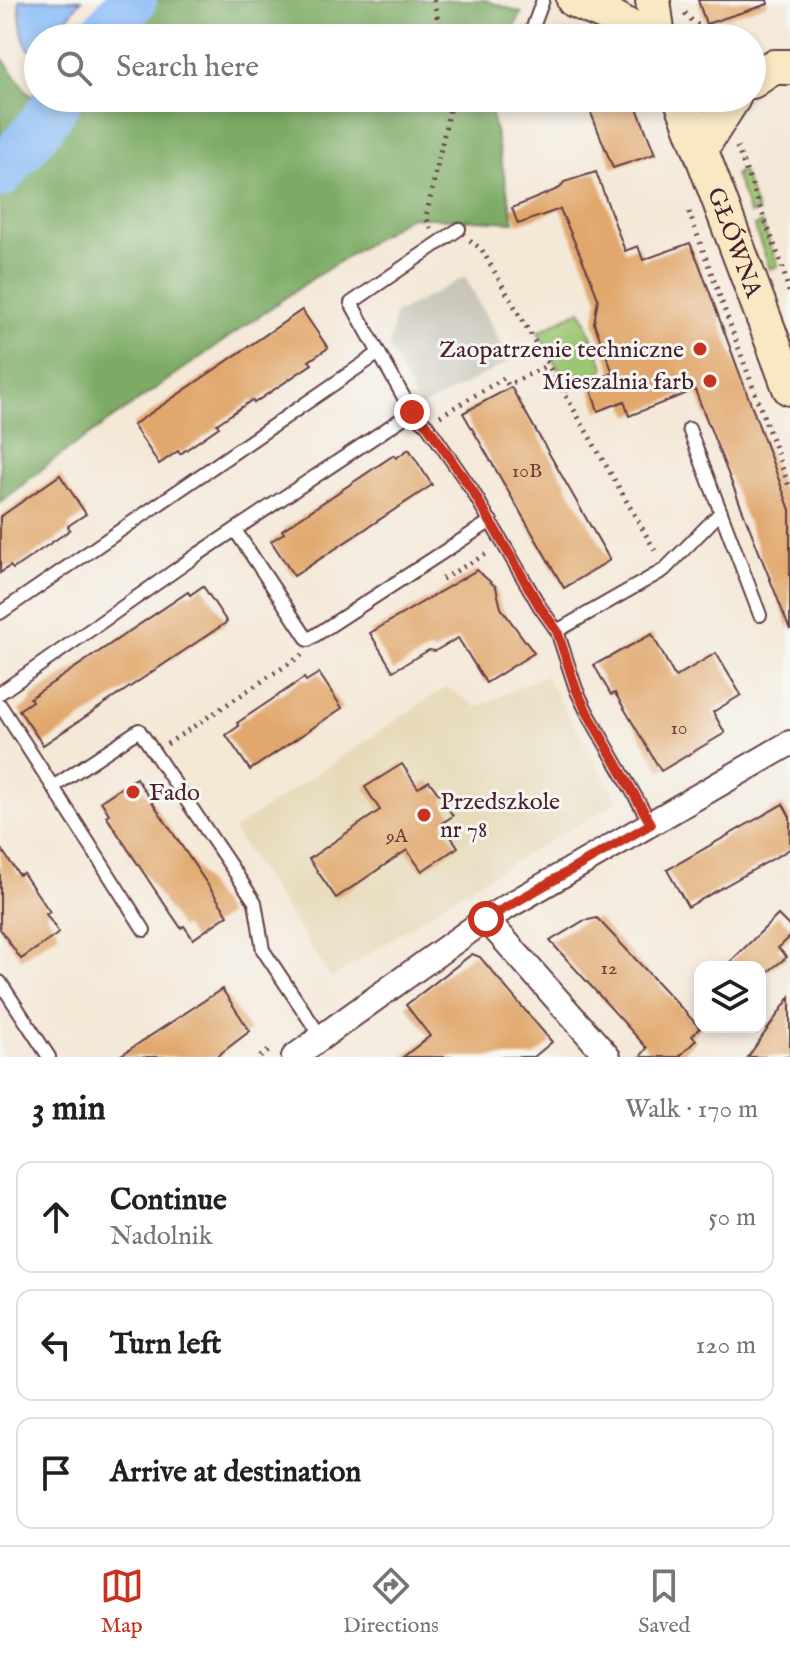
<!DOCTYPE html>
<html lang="en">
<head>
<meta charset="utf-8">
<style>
  :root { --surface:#fff; --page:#f2f2f2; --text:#202124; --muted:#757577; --line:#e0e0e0; --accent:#c8321e }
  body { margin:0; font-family:"IM FELL English",serif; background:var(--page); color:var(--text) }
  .controls { position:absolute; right:24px; bottom:24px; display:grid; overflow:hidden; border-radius:16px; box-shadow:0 4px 12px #0003 }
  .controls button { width:72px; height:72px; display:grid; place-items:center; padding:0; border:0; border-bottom:2px solid var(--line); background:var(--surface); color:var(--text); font:40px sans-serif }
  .stop { position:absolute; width:24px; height:24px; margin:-18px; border:6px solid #c8321e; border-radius:50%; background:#fff }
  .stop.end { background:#c8321e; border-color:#fff; box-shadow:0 2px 8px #0008 }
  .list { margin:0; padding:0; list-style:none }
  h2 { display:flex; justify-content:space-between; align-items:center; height:104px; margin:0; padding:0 32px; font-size:34px }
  h2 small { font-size:26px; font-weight:400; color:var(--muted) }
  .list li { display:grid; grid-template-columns:52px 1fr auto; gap:24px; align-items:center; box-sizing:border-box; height:112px; margin:0 16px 16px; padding:0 16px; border:2px solid var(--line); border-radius:16px }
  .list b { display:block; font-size:30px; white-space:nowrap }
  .list p { margin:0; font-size:26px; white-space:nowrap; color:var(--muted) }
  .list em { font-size:26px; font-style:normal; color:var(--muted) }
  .icon { flex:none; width:44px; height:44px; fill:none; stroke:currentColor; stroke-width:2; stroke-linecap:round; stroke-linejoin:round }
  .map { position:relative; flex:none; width:790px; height:1057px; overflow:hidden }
  .search { position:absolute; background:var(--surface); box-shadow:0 4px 12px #0003; left:24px; right:24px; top:24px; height:88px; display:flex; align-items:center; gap:20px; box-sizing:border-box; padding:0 28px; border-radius:44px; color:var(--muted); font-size:30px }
  .sheet { height:488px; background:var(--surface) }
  nav { display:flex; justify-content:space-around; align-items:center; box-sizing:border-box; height:112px; border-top:2px solid var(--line); background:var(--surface); font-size:22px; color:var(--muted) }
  nav a { display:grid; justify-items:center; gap:4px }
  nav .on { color:var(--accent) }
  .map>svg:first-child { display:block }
  .built { fill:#e7daba }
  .industrial { fill:#c8c4b8 }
  .green { fill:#9cc673; stroke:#73724f; stroke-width:2 }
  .forest { fill:#7dab65; stroke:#646548; stroke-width:2 }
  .water { fill:#89bbf6; stroke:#6a6d90; stroke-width:2 }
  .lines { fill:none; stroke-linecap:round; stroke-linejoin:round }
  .river { stroke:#89bbf6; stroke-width:48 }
  .building { fill:#e1a76c }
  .lane-casing { stroke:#643d45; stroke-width:16 }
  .street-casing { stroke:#643d45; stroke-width:28 }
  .secondary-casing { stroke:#643d45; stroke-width:38 }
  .path { stroke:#643d45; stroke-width:5; stroke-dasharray:2 6; stroke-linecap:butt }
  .lane { stroke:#fff; stroke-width:12 }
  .street { stroke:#fff; stroke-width:24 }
  .secondary { stroke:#f8e8c3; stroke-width:34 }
  .route { stroke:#c8321e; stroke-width:10 }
  .poi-dot { fill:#c8321e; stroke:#f6f6f2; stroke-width:3 }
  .labels { text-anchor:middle; stroke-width:6; stroke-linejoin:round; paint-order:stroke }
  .number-label { font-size:20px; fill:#70413b }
  .street-label { font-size:24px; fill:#4a1f2b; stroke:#f6f6f2 }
  .poi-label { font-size:24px; fill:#4a1f2b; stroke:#f6f6f2; text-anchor:end }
</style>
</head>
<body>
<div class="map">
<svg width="790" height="1057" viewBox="0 0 790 1057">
  <rect width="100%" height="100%" fill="#f6f6f2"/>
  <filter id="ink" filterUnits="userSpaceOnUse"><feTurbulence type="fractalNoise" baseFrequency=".0125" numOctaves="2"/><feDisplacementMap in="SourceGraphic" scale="16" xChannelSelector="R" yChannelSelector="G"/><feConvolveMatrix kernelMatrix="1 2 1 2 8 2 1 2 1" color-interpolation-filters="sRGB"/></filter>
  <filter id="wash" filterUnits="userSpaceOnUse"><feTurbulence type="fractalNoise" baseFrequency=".006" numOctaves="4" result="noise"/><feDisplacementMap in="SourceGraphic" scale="32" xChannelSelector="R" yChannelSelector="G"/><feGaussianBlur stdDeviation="1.8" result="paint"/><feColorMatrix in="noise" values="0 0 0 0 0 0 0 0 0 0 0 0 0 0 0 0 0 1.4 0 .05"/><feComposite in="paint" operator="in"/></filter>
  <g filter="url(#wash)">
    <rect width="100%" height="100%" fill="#f4e8d7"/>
    <polygon class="built" points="545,675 618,801 454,897 332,979 233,830 446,687 477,707"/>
    <polygon class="industrial" points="465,277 510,361 420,408 389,347 395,314"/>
    <g class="green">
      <polygon points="742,171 758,212 750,214 735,174"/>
      <polygon points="762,223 778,266 770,269 754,226"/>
      <polygon points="581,310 605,369 569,389 538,332"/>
    </g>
    <g class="forest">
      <polygon points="112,0 485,0 522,13 508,38 80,38"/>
      <polygon points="0,55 31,97 38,89 38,98 488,98 514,222 409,217 312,279 52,461 0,503"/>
    </g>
    <path class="water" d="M19,0H81L52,38H38V54C19,51 21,16 19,0Z"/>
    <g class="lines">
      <g class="river">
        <polyline points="100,38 133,0"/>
        <polyline points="0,174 42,124 59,98"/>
      </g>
    </g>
    <g id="blocks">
      <g class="building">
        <polygon points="698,0 767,0 768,4 706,24"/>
        <polygon points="585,98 633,98 655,154 613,168"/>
        <polygon points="596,172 625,251 638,246 643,260 690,243 698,261 790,510 790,630 695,390 629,416 624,401 598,411 591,390 594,381 613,373 594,323 598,299 591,279 560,209 518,224 512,208 560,188 564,182"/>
        <polygon points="302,310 328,348 309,361 312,364 254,403 252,400 217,424 219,427 180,454 178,451 159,464 133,425"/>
        <polygon points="511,387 610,560 564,588 463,413"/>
        <polygon points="409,449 432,485 294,576 271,541 284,533 282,530 394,455 396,458"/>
        <polygon points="60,475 86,514 68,526 70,530 13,569 10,566 0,573 0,517"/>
        <polygon points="477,570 496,587 501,608 534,653 486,683 458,638 435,651 429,650 393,671 370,633"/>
        <polygon points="203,586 227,622 43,745 19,710 32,701 30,698 188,592 190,595"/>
        <polygon points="652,634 675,677 716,653 741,695 713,712 725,733 661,771 615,693 611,695 594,665"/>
        <polygon points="319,673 342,708 250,770 226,735 239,726 237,723 304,678 306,681"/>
        <polygon points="402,764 418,788 429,781 438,793 444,795 444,803 453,816 442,823 458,847 422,871 407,850 336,898 309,859 380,810 365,787"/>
        <polygon points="136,778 228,915 193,939 184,926 181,928 155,890 106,816 109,814 101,801"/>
        <polygon points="783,804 790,817 790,849 688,907 667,870"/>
        <polygon points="0,847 19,875 23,873 50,912 46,914 59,933 21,959 0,929"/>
        <polygon points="778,915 790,927 790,937 778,948 787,957 760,978 760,967 725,967"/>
        <polygon points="597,918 700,1028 692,1036 696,1040 679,1057 640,1057 647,1048 550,941 583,921"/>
        <polygon points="472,954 480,957 552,1042 534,1057 403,1057 430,1036 406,1005"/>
        <polygon points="222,989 250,1031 216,1057 118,1057"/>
        <polygon points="790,997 790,1057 748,1057"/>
      </g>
    </g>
  </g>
  <g filter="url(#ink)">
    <use href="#blocks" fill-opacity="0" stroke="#643d45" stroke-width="2"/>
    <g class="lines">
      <g class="lane-casing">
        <g id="lane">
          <polyline points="529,38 543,0"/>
          <polyline points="459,229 351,303 412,412 427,425 472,490 540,607 557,631 576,689 586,710 651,824"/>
          <polyline points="689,429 760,615"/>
          <polyline points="235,530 308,640 491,521"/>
          <polyline points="0,613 379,353"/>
          <polyline points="557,631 664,570 721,512"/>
          <polyline points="0,693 197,555 412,412"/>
          <polyline points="0,705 53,787"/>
          <polyline points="144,930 53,787 139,730 255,902 263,950 321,1037"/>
          <polyline points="0,982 49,1057"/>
        </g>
      </g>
      <g class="street-casing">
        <g id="street">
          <polyline points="486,919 608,1057"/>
          <polyline points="294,1057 486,919 790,743"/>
        </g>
      </g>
      <g class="secondary-casing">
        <g id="secondary">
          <polyline points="574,0 608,15 648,38"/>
          <polyline points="653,0 658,38"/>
          <polyline points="752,81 773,67 790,67"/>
          <path id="s1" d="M681,98L790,388"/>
          <polyline points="701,148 733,98"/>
        </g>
      </g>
      <g class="path">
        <polyline points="434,0 441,38"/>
        <polyline points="685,13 693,22 720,38"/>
        <polyline points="737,147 782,265 790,296"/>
        <polyline points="689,212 790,489"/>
        <polyline points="431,229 426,217 452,98"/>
        <polyline points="470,240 482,250 657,554"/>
        <polyline points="440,416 504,378 508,385 548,365"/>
        <polyline points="442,579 488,553"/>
        <polyline points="167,744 302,655"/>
        <polyline points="260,1057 270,1050"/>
      </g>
      <use href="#lane" class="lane"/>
      <use href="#street" class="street"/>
      <use href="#secondary" class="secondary"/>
    </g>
  </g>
  <g class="lines" filter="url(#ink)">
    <polyline class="route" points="412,412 427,425 472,490 540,607 557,631 576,689 586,710 651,824 486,919"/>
  </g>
  <g class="poi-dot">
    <circle cx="700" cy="349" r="8"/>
    <circle cx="710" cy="381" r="8"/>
    <circle cx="133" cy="792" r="8"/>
    <circle cx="424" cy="815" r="8"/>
  </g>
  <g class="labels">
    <g class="number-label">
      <text x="527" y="477">10B</text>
      <text x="679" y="734">10</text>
      <text x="397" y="842">9A</text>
      <text x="609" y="974">12</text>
    </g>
    <g class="street-label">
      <text dy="8" stroke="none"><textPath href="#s1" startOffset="154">GŁÓWNA</textPath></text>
    </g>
    <g class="poi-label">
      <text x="684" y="357">Zaopatrzenie techniczne</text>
      <text x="694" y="389">Mieszalnia farb</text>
      <text x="149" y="800" text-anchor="start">Fado</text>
      <text x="440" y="809" text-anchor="start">Przedszkole<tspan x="440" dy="28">nr 78</tspan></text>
    </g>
  </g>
</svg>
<div class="controls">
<button><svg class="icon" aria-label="layers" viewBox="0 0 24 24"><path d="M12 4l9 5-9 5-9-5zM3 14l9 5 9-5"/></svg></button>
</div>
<div class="stop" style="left:486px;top:919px"></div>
<div class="stop end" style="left:412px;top:412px"></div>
<div class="search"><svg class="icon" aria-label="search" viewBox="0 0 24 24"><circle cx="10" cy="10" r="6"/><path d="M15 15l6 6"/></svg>Search here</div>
</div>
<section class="sheet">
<h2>3 min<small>Walk · 170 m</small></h2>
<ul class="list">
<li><svg class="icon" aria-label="ahead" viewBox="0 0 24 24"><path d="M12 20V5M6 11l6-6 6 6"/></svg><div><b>Continue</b><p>Nadolnik</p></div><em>50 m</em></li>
<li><svg class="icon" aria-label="left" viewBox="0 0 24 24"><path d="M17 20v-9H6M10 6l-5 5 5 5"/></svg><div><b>Turn left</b></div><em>120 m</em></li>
<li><svg class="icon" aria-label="arrive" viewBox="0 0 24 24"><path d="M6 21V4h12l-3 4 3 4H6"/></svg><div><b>Arrive at destination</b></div></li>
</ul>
</section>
<nav>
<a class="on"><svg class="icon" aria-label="map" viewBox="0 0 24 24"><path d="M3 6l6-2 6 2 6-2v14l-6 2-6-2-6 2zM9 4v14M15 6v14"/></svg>Map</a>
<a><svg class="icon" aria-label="directions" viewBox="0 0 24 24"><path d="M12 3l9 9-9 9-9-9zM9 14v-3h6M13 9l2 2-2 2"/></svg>Directions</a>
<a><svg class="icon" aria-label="saved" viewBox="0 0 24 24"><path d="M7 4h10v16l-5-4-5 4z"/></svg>Saved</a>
</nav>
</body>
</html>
